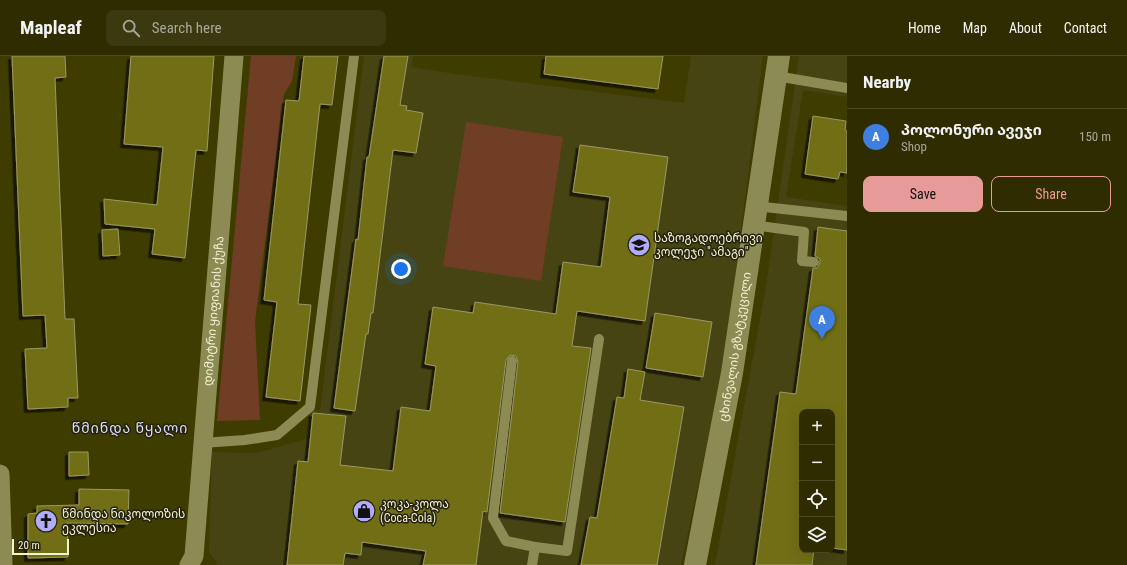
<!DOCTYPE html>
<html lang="en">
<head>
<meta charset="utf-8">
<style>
  :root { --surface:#2f2d00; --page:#3b390f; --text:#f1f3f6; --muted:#a7a899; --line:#4a4922; --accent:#e69b98 }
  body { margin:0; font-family:"Roboto Condensed","Noto Sans Georgian",sans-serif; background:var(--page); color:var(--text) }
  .controls { position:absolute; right:12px; bottom:12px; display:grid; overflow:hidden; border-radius:8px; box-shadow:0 4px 16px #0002 }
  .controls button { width:36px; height:36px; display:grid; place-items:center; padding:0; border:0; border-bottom:1px solid var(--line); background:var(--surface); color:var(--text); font:20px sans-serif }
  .scale { position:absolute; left:12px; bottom:10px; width:57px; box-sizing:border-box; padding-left:4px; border:2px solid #f2f2d5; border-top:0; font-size:11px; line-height:14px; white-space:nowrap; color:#f2f2d5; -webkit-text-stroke:3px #24230c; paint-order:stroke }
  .you { position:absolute; left:401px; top:213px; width:14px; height:14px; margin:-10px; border:3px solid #fff; border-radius:50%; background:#1a73e8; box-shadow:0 0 0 6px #1a73e833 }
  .badge { display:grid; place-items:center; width:26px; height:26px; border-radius:50%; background:var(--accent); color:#fff; font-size:13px; font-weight:700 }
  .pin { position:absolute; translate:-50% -33px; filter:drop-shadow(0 1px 2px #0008) }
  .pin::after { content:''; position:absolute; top:21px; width:14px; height:12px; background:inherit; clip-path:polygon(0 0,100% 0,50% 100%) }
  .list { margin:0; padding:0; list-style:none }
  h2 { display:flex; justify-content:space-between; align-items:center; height:52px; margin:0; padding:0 16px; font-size:17px }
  h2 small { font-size:13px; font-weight:400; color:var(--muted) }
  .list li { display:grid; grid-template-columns:26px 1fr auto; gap:12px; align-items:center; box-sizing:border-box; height:56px; padding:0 16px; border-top:1px solid var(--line) }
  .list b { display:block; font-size:15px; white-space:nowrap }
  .list p { margin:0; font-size:13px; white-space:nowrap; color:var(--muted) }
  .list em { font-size:13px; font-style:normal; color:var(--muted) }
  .actions { display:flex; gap:8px; padding:12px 16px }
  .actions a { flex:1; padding:9px 0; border:1px solid var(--accent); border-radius:8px; text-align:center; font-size:14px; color:var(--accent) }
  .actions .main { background:var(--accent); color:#111 }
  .icon { flex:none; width:22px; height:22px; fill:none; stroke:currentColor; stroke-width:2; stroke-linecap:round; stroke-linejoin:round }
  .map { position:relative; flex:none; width:847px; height:509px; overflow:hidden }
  header { display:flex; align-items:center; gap:24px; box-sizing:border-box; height:56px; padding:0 20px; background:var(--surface); border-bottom:1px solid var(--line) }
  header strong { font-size:19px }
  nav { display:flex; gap:22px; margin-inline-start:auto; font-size:14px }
  .search { width:280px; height:36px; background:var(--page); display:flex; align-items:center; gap:10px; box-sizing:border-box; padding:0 14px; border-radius:8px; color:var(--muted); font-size:15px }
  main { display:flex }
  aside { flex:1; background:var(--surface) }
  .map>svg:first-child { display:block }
  .built { fill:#464412; fill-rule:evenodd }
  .green { fill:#6f3e25 }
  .building { fill:#726e19; stroke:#9a9860; filter:url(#shadow) }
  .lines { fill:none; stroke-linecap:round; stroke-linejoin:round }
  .lane { stroke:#8d8b54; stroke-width:10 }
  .street { stroke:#8d8b54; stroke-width:19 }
  .secondary { stroke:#8d8b54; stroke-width:22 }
  .labels { text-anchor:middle; stroke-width:3; stroke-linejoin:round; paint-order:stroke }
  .poi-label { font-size:12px; fill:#f2f2d5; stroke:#24230c; text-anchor:start }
  .street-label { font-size:12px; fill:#f2f2d5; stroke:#24230c }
  .quarter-label { font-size:14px; letter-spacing:1px; fill:#ddddfa; stroke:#24230c }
</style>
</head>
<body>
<header>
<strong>Mapleaf</strong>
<div class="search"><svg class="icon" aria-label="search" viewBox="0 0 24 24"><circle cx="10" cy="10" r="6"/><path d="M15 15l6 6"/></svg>Search here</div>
<nav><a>Home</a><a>Map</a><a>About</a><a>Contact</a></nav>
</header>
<main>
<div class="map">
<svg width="847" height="509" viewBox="0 0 847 509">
  <defs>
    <filter id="shadow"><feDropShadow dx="-3.5" dy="3.5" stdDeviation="0" flood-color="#0009"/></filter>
  </defs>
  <rect width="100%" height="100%" fill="#3f3c00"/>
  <g class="built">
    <polygon points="364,0 413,0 412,11 456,18 684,47 691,0 763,0 725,302 681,509 218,509 209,496 212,396 257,397 306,383 311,354 320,354"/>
    <path d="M799,0H847V41L803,34L786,141L847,150V509H715L766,230ZM802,356H832V494H802Z"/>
  </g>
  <g class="green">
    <polygon points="251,0 296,0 292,25 284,38 255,266 260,364 217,365"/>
    <polygon points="466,66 563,81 541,225 443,210"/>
  </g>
  <g class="building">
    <polygon points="12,0 65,0 66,21 55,22 65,263 74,263 78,342 68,342 68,351 28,353 25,293 47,292 45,259 23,260"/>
    <polygon points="131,0 214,0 207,95 196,94 185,202 152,198 155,173 105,168 104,143 157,149 163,91 124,88"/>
    <polygon points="304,0 338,0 332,49 320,48 298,248 311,249 300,345 266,341 277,246 264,244 286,44 299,45"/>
    <polygon points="384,0 408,0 400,49 407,50 406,54 423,57 416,97 393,94 373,257 371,257 368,278 366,278 355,355 334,352 356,183 358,184 367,101 369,101"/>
    <polygon points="546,0 663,0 658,33 544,18"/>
    <polygon points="813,60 846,65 845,74 847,75 847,117 840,116 838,123 805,118"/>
    <polygon points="580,89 668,101 645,265 577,255 572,290 591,292 565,466 500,457 518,306 516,300 510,299 506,304 487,456 483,455 476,509 423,509 426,495 362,486 361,499 345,497 343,509 287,509 298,405 308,406 313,357 346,360 340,409 393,415 401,351 430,355 436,310 425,308 433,251 473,257 475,246 556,258 563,206 601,211 610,141 573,136"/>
    <polygon points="818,171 847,175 847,494 832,492 832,356 802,356 802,494 814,494 812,509 756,509 780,336 796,338 813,212 817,212 820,207 820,203 815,200"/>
    <polygon points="118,173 120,199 103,200 102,174"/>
    <polygon points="655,257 712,266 703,321 646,312"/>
    <polygon points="628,313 645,316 640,344 684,351 657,509 581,509 590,461 597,462 617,341 624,342"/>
    <polygon points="69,396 88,396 89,419 69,420"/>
    <polygon points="79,433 129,434 128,468 67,467 68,501 28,502 28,458 37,457 37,450 79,449"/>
  </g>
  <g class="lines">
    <g class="lane">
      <polyline points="776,20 847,32"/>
      <polyline points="756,150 847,160"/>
      <polyline points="753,169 804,176 802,205 814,206"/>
      <polyline points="512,305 493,462 506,485 535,491"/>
      <polyline points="202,387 245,384 277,379 310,351 354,0"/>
      <polyline points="532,509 535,491 567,495 599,283"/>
    </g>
    <g class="street">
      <polyline points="0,418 3,509"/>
      <path id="s1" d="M189,509L194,500L234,0"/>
    </g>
    <path class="secondary" id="s2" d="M695,509L732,317L779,0"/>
  </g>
  <defs>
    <g id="university-disc" transform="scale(1.15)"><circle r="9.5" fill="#b2adf9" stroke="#24230c"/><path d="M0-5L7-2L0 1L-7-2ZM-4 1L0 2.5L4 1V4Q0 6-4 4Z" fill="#111"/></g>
    <g id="shop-disc" transform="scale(1.15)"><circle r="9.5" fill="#b2adf9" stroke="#24230c"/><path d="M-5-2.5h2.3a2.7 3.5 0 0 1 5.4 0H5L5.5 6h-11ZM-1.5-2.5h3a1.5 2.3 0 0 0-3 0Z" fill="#111"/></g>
    <g id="church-disc" transform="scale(1.15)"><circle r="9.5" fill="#b2adf9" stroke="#24230c"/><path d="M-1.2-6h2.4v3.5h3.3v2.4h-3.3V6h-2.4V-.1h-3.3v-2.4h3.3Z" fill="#111"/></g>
  </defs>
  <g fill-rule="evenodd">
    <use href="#university-disc" x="639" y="189"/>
    <use href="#shop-disc" x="364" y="455"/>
    <use href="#church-disc" x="46" y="465"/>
  </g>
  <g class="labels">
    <g class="poi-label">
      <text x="654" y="186">საზოგადოებრივი<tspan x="654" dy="14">კოლეჯი "ამაგი"</tspan></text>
      <text x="380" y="452">კოკა-კოლა<tspan x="380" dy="14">(Coca-Cola)</tspan></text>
      <text x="62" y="462">წმინდა ნიკოლოზის<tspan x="62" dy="14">ეკლესია</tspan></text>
    </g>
    <g class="street-label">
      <text dy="4" stroke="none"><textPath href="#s1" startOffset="256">დიმიტრი ყიფიანის ქუჩა</textPath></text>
      <text dy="4" stroke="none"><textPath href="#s2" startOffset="222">ცხინვალის გზატკეცილი</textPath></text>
    </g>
    <g class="quarter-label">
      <text x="130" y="377">წმინდა წყალი</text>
    </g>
  </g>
</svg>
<div class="controls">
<button>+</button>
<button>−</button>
<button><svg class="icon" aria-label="locate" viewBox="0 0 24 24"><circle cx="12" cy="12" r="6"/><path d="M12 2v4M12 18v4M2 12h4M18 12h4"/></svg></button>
<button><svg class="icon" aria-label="layers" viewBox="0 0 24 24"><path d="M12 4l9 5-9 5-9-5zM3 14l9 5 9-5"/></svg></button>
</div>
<div class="scale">20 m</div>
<div class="you"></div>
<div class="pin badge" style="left:822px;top:283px;background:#3f7fe0">A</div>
</div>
<aside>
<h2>Nearby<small></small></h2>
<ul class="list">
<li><span class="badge" style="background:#3f7fe0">A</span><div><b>პოლონური ავეჯი</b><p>Shop</p></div><em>150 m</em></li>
</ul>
<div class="actions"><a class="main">Save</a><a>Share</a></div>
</aside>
</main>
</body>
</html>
